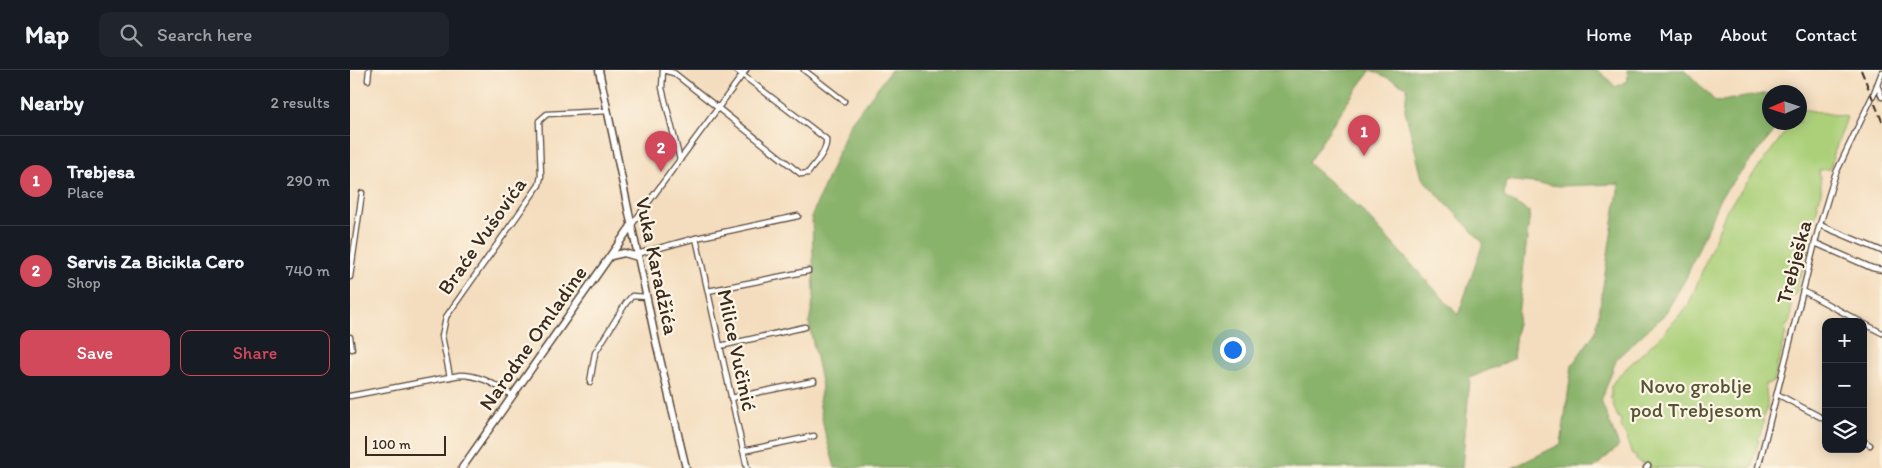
<!DOCTYPE html>
<html lang="en">
<head>
<meta charset="utf-8">
<style>
  :root { --surface:#171b24; --page:#20242c; --text:#f1f3f6; --muted:#9ea1a6; --line:#363941; --accent:#d1495b }
  body { margin:0; font-family:Itim,sans-serif; background:var(--page); color:var(--text) }
  .controls { position:absolute; right:15px; bottom:15px; display:grid; overflow:hidden; border-radius:10px; box-shadow:0 2px 12px #0003 }
  .controls button { width:45px; height:45px; display:grid; place-items:center; padding:0; border:0; border-bottom:1px solid var(--line); background:var(--surface); color:var(--text); font:25px sans-serif }
  .compass { position:absolute; left:1412px; top:15px; width:45px; height:45px; border-radius:50%; background:var(--surface); box-shadow:0 2px 12px #0003; rotate:267deg }
  .scale { position:absolute; left:15px; bottom:12px; width:81px; box-sizing:border-box; padding-left:5px; border:2px solid #3b2a1e; border-top:0; font-size:14px; line-height:18px; white-space:nowrap; color:#3b2a1e; -webkit-text-stroke:4px #fcf5e5; paint-order:stroke }
  .you { position:absolute; left:882px; top:279px; width:18px; height:18px; margin:-12px; border:4px solid #fff; border-radius:50%; background:#1a73e8; box-shadow:0 0 0 8px #1a73e833 }
  .badge { display:grid; place-items:center; width:32px; height:32px; border-radius:50%; background:var(--accent); color:#fff; font-size:16px; font-weight:700 }
  .pin { position:absolute; translate:-50% -41px; filter:drop-shadow(0 1px 2px #0008) }
  .pin::after { content:''; position:absolute; top:26px; width:18px; height:15px; background:inherit; clip-path:polygon(0 0,100% 0,50% 100%) }
  .list { margin:0; padding:0; list-style:none }
  h2 { display:flex; justify-content:space-between; align-items:center; height:65px; margin:0; padding:0 20px; font-size:21px }
  h2 small { font-size:16px; font-weight:400; color:var(--muted) }
  .list li { display:grid; grid-template-columns:32px 1fr auto; gap:15px; align-items:center; box-sizing:border-box; height:90px; padding:0 20px; border-top:1px solid var(--line) }
  .list b { display:block; font-size:19px; white-space:nowrap }
  .list p { margin:0; font-size:16px; white-space:nowrap; color:var(--muted) }
  .list em { font-size:16px; font-style:normal; color:var(--muted) }
  .actions { display:flex; gap:10px; padding:15px 20px }
  .actions a { flex:1; padding:11px 0; border:1px solid var(--accent); border-radius:10px; text-align:center; font-size:18px; color:var(--accent) }
  .actions .main { background:var(--accent); color:#fff }
  .icon { flex:none; width:28px; height:28px; fill:none; stroke:currentColor; stroke-width:2; stroke-linecap:round; stroke-linejoin:round }
  .map { position:relative; flex:none; width:1532px; height:398px; overflow:hidden }
  header { display:flex; align-items:center; gap:30px; box-sizing:border-box; height:70px; padding:0 25px; background:var(--surface); border-bottom:1px solid var(--line) }
  header strong { font-size:24px }
  nav { display:flex; gap:28px; margin-inline-start:auto; font-size:18px }
  .search { width:350px; height:45px; background:var(--page); display:flex; align-items:center; gap:12px; box-sizing:border-box; padding:0 18px; border-radius:10px; color:var(--muted); font-size:19px }
  main { display:flex }
  aside { flex:1; background:var(--surface) }
  .map>svg:first-child { display:block }
  .green { fill:#acd07a; stroke:#747d4c }
  .forest { fill:#89b26a; stroke:#626e44; fill-rule:evenodd }
  .lines { fill:none; stroke-linecap:round; stroke-linejoin:round }
  .street-casing { stroke:#574536; stroke-width:7 }
  .secondary-casing { stroke:#574536; stroke-width:9 }
  .street { stroke:#fff; stroke-width:4.5 }
  .secondary { stroke:#fff; stroke-width:6 }
  .rail { stroke:#3b2a1e; stroke-width:2; stroke-dasharray:8 4; stroke-linecap:butt }
  .labels { text-anchor:middle; stroke-width:4.5; stroke-linejoin:round; paint-order:stroke }
  .street-label { font-size:21px; fill:#3b2a1e; stroke:#fcf5e5 }
  .park-label { font-size:21px; fill:#575435; stroke:#fcf5e5 }
</style>
</head>
<body>
<header>
<strong>Map</strong>
<div class="search"><svg class="icon" aria-label="search" viewBox="0 0 24 24"><circle cx="10" cy="10" r="6"/><path d="M15 15l6 6"/></svg>Search here</div>
<nav><a>Home</a><a>Map</a><a>About</a><a>Contact</a></nav>
</header>
<main>
<aside>
<h2>Nearby<small>2 results</small></h2>
<ul class="list">
<li><span class="badge">1</span><div><b>Trebjesa</b><p>Place</p></div><em>290 m</em></li>
<li><span class="badge">2</span><div><b>Servis Za Bicikla Cero</b><p>Shop</p></div><em>740 m</em></li>
</ul>
<div class="actions"><a class="main">Save</a><a>Share</a></div>
</aside>
<div class="map">
<svg width="1532" height="398" viewBox="0 0 1532 398">
  <rect width="100%" height="100%" fill="#fcf5e5"/>
  <filter id="ink" filterUnits="userSpaceOnUse"><feTurbulence type="fractalNoise" baseFrequency=".02" numOctaves="2"/><feDisplacementMap in="SourceGraphic" scale="10" xChannelSelector="R" yChannelSelector="G"/><feConvolveMatrix kernelMatrix="1 2 1 2 8 2 1 2 1" color-interpolation-filters="sRGB"/></filter>
  <filter id="wash" filterUnits="userSpaceOnUse"><feTurbulence type="fractalNoise" baseFrequency=".0096" numOctaves="4" result="noise"/><feDisplacementMap in="SourceGraphic" scale="20" xChannelSelector="R" yChannelSelector="G"/><feGaussianBlur stdDeviation="1.12" result="paint"/><feColorMatrix in="noise" values="0 0 0 0 0 0 0 0 0 0 0 0 0 0 0 0 0 1.4 0 .05"/><feComposite in="paint" operator="in"/></filter>
  <g filter="url(#wash)">
    <rect width="100%" height="100%" fill="#f4ddbe"/>
    <path class="green" d="M1452,39L1497,47L1484,83L1482,85L1483,88L1480,99L1469,100C1470,110 1474,126 1467,133L1468,136L1464,150L1462,152C1464,158 1461,166 1457,171L1458,174L1455,187L1453,190L1454,192L1451,206L1448,208L1449,211L1446,225H1440C1441,236 1443,251 1435,258L1436,261L1433,275L1431,276L1432,280L1429,293L1426,295L1427,299L1424,312L1415,314C1416,325 1421,340 1412,349L1414,352L1410,365L1407,368L1409,370L1405,384L1403,386L1404,389L1402,398H1301L1286,390V386L1282,384L1277,371L1278,368C1273,364 1270,356 1271,349L1268,348L1263,334L1264,332L1261,329V316L1267,307L1315,262L1339,234L1377,139L1442,53L1450,52V42Z"/>
    <path class="forest" d="M541,0H1248L1266,17L1278,10L1277,0H1335L1366,32L1419,23L1420,52L1431,53L1370,128L1336,208L1315,244L1267,288L1251,331L1269,376L1244,398H1162L1211,374L1222,295L1246,261L1269,114L1210,116L1156,110L1154,127L1180,142L1163,289L1120,308L1112,398H485L474,359L469,331L472,317L459,253L464,225L462,145L500,54ZM1021,0L1057,17L1055,40L1072,108L1133,173L1108,245L1008,136L958,93L998,31Z"/>
  </g>
  <g filter="url(#ink)">
    <g class="lines">
      <g class="street-casing">
        <g id="street">
          <path d="M313,0L324,3L451,104L458,103C464,94 478,81 476,69L386,0"/>
          <polyline points="313,0 312,18 330,90"/>
          <polyline points="454,0 494,31"/>
          <polyline points="18,10 19,0"/>
          <polyline points="1527,15 1532,27"/>
          <polyline points="1470,155 1532,181"/>
          <polyline points="281,156 396,0"/>
          <polyline points="346,168 397,398"/>
          <polyline points="1465,173 1522,198 1532,200"/>
          <polyline points="287,184 346,168 448,146"/>
          <polyline points="0,207 12,123"/>
          <polyline points="358,221 458,201"/>
          <polyline points="1453,221 1511,252"/>
          <polyline points="1513,253 1532,263"/>
          <polyline points="0,267 2,279"/>
          <polyline points="370,276 455,257"/>
          <polyline points="100,307 92,266 96,247 189,115 191,106 189,51 197,44 258,41"/>
          <polyline points="240,312 245,283 276,233 282,226 297,227"/>
          <polyline points="1427,324 1476,350"/>
          <path d="M0,326L110,305C131,305 145,315 162,325"/>
          <polyline points="381,328 464,311"/>
          <polyline points="1513,371 1520,375"/>
          <polyline points="393,381 464,366"/>
          <polyline points="1296,398 1298,396"/>
          <polyline points="1408,398 1468,161 1485,105 1524,23 1532,2"/>
        </g>
      </g>
      <g class="secondary-casing">
        <g id="secondary">
          <polyline points="249,0 306,272 336,398"/>
          <polyline points="261,186 274,183 288,187"/>
          <polyline points="112,398 281,156"/>
        </g>
      </g>
      <use href="#street" class="street"/>
      <use href="#secondary" class="secondary"/>
      <polyline class="rail" points="1511,0 1532,51"/>
    </g>
  </g>
  <g class="labels">
    <g class="street-label">
      <text transform="translate(132 166) rotate(-55)" y="7">Braće Vušovića</text>
      <text transform="translate(1444 192) rotate(-75)" y="7">Trebješka</text>
      <text transform="translate(307 196) rotate(78)" y="7">Vuka Karadžića</text>
      <text transform="translate(183 268) rotate(-55)" y="7">Narodne Omladine</text>
      <text transform="translate(387 280) rotate(78)" y="7">Milice Vučinić</text>
    </g>
    <g class="park-label">
      <text x="1346" y="323">Novo groblje<tspan x="1346" dy="24">pod Trebjesom</tspan></text>
    </g>
  </g>
</svg>
<div class="controls">
<button>+</button>
<button>−</button>
<button><svg class="icon" aria-label="layers" viewBox="0 0 24 24"><path d="M12 4l9 5-9 5-9-5zM3 14l9 5 9-5"/></svg></button>
</div>
<svg class="compass" viewBox="-18 -18 36 36"><path d="M0-13l5 13h-10z" fill="#e53935"/><path d="M0 13l5-13h-10z" fill="#9ea1a6"/></svg>
<div class="scale">100 m</div>
<div class="you"></div>
<div class="pin badge" style="left:1014px;top:86px">1</div>
<div class="pin badge" style="left:311px;top:102px">2</div>
</div>
</main>
</body>
</html>
